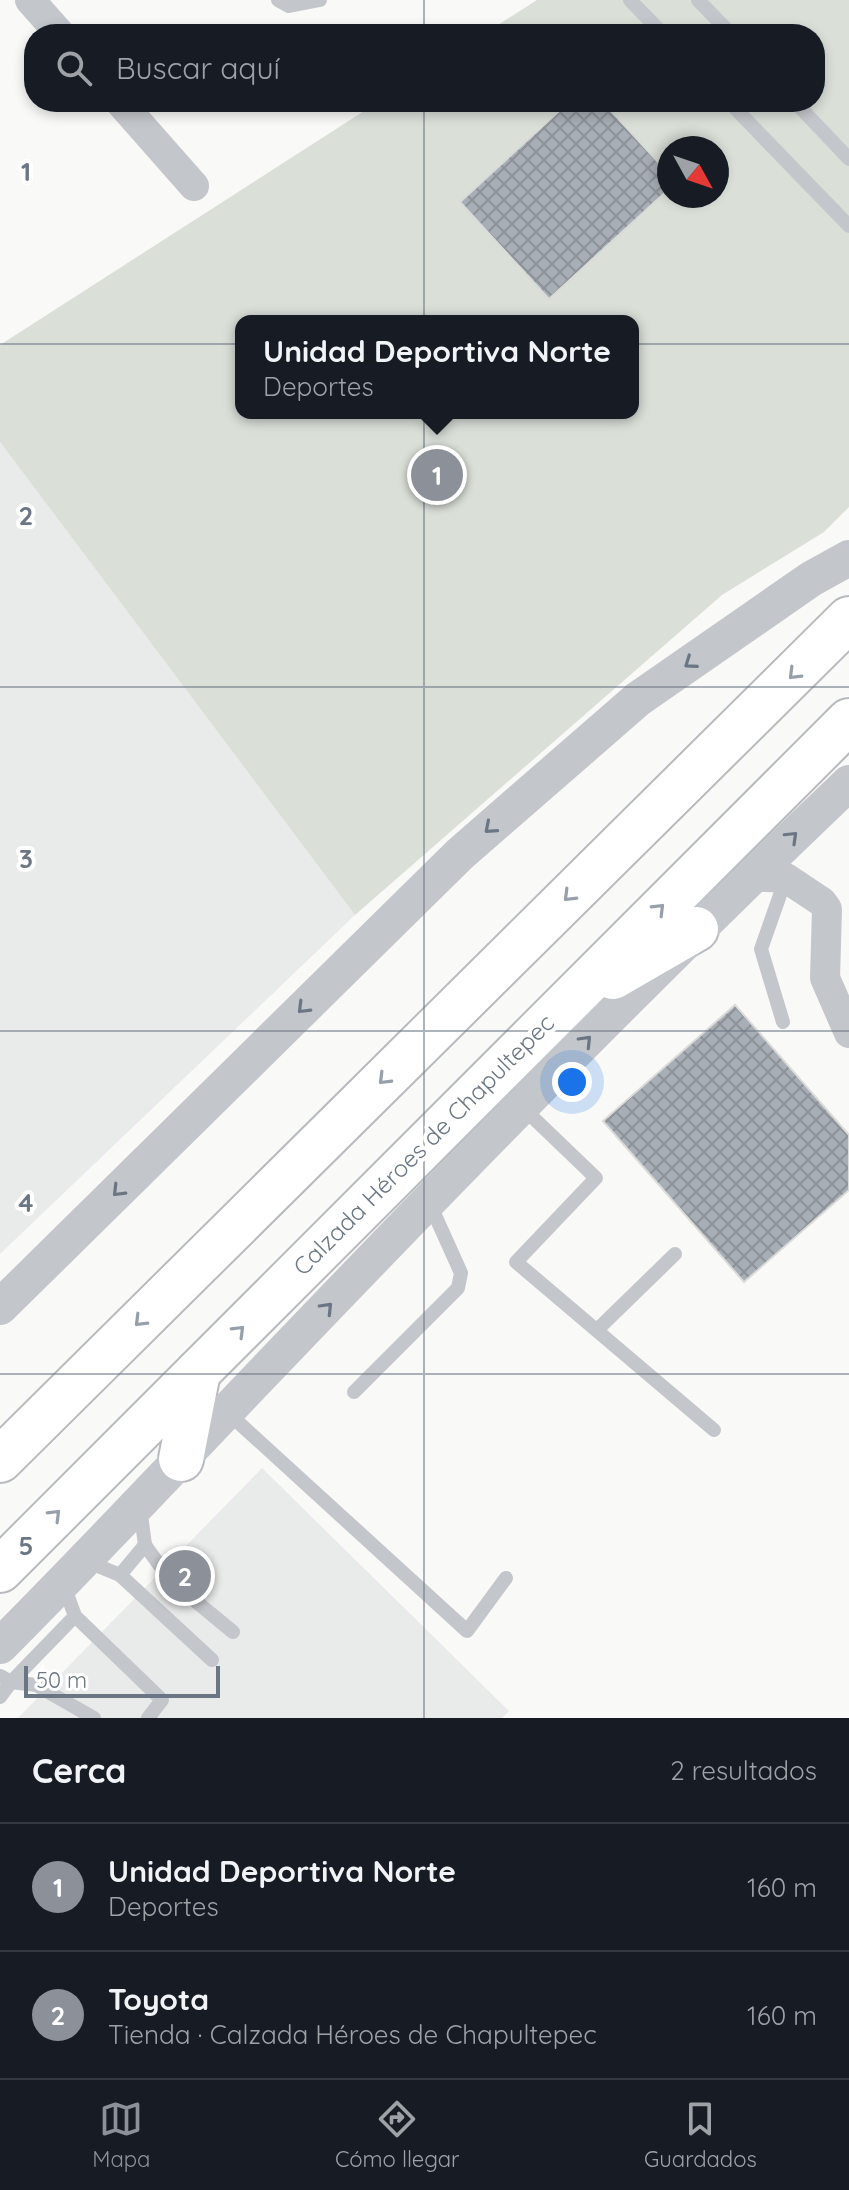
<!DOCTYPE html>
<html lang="es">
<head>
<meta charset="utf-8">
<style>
  :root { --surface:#171b24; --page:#20242c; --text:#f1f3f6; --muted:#9ea1a6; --line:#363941; --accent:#8c9099 }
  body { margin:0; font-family:Quicksand,sans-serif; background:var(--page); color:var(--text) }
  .compass { position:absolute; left:657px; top:136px; width:72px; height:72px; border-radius:50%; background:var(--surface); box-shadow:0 4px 12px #0003; rotate:130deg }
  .scale { position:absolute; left:24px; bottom:20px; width:196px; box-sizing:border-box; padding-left:8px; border:4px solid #6b7685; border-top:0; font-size:22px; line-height:28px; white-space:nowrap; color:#6b7685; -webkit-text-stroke:6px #fff; paint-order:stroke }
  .you { position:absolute; left:572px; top:1082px; width:28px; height:28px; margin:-20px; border:6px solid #fff; border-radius:50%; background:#1a73e8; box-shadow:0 0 0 12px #1a73e833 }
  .badge { display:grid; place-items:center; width:52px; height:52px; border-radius:50%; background:var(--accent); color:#fff; font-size:26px; font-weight:700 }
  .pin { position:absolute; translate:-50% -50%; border:4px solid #fff; box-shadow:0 2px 8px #0006 }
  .popup { position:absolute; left:235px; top:315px; width:404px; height:104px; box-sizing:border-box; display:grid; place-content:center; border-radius:16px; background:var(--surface); filter:drop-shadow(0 2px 6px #0005); font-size:26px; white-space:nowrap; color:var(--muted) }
  .popup b { font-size:30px; color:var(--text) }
  .popup::after { content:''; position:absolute; left:50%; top:100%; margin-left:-16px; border:16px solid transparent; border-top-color:var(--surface) }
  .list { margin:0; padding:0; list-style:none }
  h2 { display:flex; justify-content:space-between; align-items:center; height:104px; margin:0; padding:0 32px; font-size:34px }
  h2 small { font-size:26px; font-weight:400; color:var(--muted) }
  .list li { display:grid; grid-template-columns:52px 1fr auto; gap:24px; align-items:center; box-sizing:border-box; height:128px; padding:0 32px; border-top:2px solid var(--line) }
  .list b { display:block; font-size:30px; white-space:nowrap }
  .list p { margin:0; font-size:26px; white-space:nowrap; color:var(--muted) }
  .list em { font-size:26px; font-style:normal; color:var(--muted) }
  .icon { flex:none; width:44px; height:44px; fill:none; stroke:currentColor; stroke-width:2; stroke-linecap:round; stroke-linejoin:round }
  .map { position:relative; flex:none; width:849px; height:1718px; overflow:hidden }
  .search { position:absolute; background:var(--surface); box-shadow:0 4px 12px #0003; left:24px; right:24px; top:24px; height:88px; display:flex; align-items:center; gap:20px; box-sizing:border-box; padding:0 28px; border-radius:32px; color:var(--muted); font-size:30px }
  .sheet { height:360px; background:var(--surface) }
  nav { display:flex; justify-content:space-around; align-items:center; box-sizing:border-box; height:112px; border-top:2px solid var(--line); background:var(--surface); font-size:22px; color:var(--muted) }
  nav a { display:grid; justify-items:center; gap:4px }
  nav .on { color:var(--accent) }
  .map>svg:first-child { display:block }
  .built { fill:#e9ebea }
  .pitch { fill:#dadfd8; fill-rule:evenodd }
  .building { fill:url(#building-cross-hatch); stroke:#dadbd9; stroke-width:2 }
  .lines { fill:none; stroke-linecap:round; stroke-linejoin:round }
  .primary-casing { stroke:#b7babe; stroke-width:48 }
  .service { stroke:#c3c6ca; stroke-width:14 }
  .minor { stroke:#c3c6ca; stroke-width:30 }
  .tertiary { stroke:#c3c6ca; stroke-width:36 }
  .primary { stroke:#fff; stroke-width:44 }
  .oneway { stroke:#6b7685 }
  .oneway2 { stroke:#979faa }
  .grid { fill:none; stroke:#6b7685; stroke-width:2; stroke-opacity:0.55 }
  .labels { text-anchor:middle; stroke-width:8; stroke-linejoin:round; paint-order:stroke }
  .street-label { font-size:24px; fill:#6b7685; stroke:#fff }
  .grid-label { font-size:26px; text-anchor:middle; font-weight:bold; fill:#6b7685; stroke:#fff; stroke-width:8; stroke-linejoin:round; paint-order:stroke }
</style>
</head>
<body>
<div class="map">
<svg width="849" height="1718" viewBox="0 0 849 1718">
  <defs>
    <pattern id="building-cross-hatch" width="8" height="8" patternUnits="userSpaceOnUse" patternTransform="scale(2)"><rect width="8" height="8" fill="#a8aeb5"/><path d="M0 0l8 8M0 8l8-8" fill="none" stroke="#8d9299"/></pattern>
  </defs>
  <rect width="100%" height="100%" fill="#f9f9f7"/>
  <g class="built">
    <polygon points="0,442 355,915 0,1254"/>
    <polygon points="262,1468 509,1711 502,1718 18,1718"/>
  </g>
  <path class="pitch" d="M537,0H849V507L824,532L722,595L355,915L0,442V345L378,102H815V34H484ZM669,148H717V196H669ZM241,321H633V413H241Z"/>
  <g class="building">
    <polygon points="569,102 603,102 669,174 669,189 549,299 460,202"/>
    <polygon points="735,1005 849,1135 849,1190 744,1282 603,1121"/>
  </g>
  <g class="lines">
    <g class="primary-casing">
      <g id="primary">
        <polyline points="613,977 696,929"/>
        <polyline points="181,1459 198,1372"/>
        <polyline points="0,1460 849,619"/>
        <polyline points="0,1570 849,721"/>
      </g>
    </g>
    <g class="service">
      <polyline points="278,0 289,6 320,0"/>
      <polyline points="630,0 663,34"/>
      <polyline points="698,0 731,34"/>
      <polyline points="729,102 849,226"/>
      <polyline points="795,102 849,159"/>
      <polyline points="783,1022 761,949 786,878"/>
      <polyline points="522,1107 596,1178 516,1262 714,1430"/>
      <polyline points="597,1330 675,1254"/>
      <polyline points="354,1392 458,1288 461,1273 429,1202"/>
      <polyline points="227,1412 467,1631 506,1578"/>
      <polyline points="140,1507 145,1545 170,1580 233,1632"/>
      <polyline points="86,1561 120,1575 212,1660"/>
      <polyline points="120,1575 145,1545"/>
      <polyline points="63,1583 75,1616 162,1700 148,1718"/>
      <polyline points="0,1676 11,1682 36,1685 94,1718"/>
      <polyline points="0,1697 11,1682 75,1616"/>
    </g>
    <g class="minor">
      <polyline points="30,0 60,34"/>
      <polyline points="120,102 194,186"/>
      <polyline points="751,876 786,878 822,902 827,909 825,978 849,1033"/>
    </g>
    <g class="tertiary">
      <polyline points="0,1307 460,854 638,699 811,579 849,558"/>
      <path d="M0,1646C62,1584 122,1521 182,1458C400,1229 620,1001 849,783"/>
    </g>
    <use href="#primary" class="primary"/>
  </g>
  <defs><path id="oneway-chevron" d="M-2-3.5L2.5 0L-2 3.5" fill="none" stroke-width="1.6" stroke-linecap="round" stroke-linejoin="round" transform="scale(2)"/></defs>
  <g class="oneway">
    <use href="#oneway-chevron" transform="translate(690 663) rotate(145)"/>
    <use href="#oneway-chevron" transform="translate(490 828) rotate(139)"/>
    <use href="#oneway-chevron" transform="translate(792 837) rotate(-44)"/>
    <use href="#oneway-chevron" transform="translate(303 1008) rotate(135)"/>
    <use href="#oneway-chevron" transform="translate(586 1041) rotate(-46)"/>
    <use href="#oneway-chevron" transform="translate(118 1191) rotate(135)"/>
    <use href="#oneway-chevron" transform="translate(327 1308) rotate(-46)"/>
  </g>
  <g class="oneway2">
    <use href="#oneway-chevron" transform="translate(794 674) rotate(135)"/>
    <use href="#oneway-chevron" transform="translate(569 896) rotate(135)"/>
    <use href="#oneway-chevron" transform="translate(659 909) rotate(-45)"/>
    <use href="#oneway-chevron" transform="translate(384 1079) rotate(135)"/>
    <use href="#oneway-chevron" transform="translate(140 1321) rotate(135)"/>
    <use href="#oneway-chevron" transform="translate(239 1331) rotate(-45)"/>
    <use href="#oneway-chevron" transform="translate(55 1515) rotate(-45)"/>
  </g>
  <path class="grid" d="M424,0V34M424,102V1718M0,344H849M0,687H849M0,1031H849M0,1374H849"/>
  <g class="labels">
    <g class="street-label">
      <text transform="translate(424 1145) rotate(-45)" y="8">Calzada Héroes de Chapultepec</text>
    </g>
  </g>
  <g class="grid-label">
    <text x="26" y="181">1</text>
    <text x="26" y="525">2</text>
    <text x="26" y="868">3</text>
    <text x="26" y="1212">4</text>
    <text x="26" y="1555">5</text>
  </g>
</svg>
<svg class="compass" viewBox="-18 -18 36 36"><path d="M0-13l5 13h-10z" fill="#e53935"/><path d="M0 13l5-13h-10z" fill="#9ea1a6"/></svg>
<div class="scale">50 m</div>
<div class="you"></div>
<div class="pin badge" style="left:437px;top:475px">1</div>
<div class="popup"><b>Unidad Deportiva Norte</b>Deportes</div>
<div class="pin badge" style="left:185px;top:1576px">2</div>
<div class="search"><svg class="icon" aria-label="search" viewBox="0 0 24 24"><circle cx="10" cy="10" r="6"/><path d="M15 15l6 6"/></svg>Buscar aquí</div>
</div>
<section class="sheet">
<h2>Cerca<small>2 resultados</small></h2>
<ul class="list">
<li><span class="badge">1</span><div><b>Unidad Deportiva Norte</b><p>Deportes</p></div><em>160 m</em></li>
<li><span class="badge">2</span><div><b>Toyota</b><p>Tienda · Calzada Héroes de Chapultepec</p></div><em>160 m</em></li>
</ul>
</section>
<nav>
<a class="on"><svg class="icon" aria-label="map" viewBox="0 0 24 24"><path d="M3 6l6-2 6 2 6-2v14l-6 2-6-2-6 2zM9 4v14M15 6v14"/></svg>Mapa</a>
<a><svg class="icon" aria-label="directions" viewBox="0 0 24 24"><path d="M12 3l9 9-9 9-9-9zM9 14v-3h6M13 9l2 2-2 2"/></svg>Cómo llegar</a>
<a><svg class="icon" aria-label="saved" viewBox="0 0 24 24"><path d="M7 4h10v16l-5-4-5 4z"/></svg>Guardados</a>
</nav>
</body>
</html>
